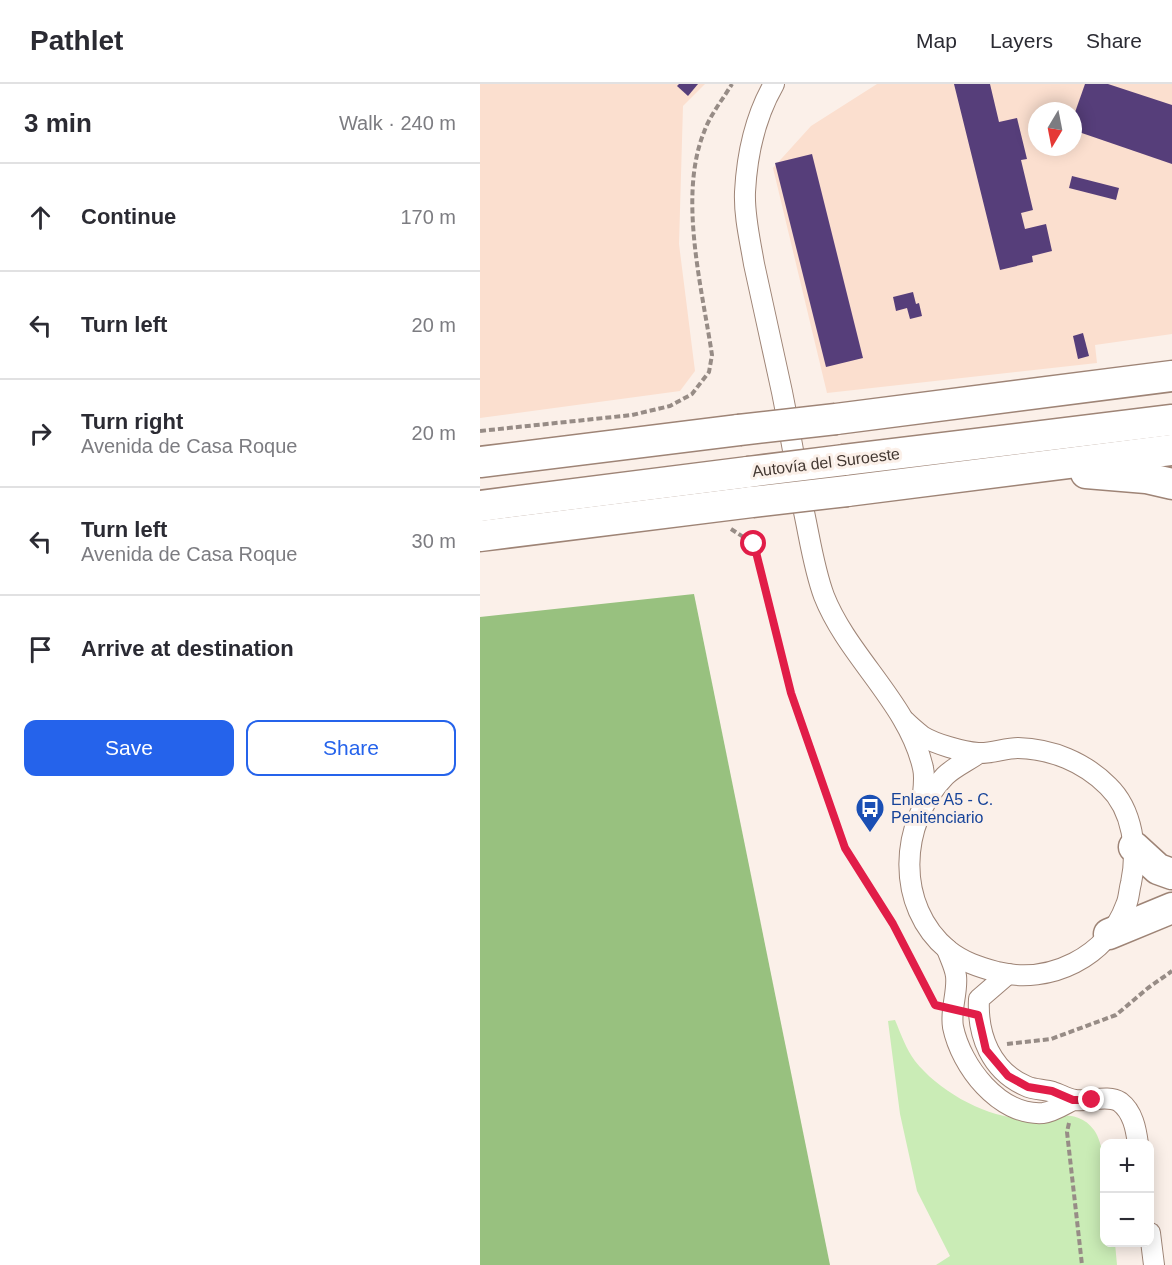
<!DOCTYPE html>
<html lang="en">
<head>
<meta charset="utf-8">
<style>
  :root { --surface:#fff; --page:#f7f7f7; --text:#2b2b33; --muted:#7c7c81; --line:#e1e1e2; --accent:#2563eb }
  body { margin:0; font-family:Helvetica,sans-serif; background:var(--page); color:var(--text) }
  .controls { position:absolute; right:18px; bottom:18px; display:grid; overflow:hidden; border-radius:12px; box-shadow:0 3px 15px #0003 }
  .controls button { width:54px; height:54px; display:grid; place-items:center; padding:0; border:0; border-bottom:2px solid var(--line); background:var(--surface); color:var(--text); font:30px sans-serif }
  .compass { position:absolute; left:548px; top:18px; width:54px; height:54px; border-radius:50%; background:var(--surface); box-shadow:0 3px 15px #0003; rotate:190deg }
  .stop { position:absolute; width:18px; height:18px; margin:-14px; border:4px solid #e11d48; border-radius:50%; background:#fff }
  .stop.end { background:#e11d48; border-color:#fff; box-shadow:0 2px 6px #0008 }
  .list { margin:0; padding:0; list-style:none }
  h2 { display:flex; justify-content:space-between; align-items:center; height:78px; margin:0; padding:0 24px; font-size:26px }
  h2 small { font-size:20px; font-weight:400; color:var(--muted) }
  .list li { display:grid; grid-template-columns:39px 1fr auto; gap:18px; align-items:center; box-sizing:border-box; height:108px; padding:0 24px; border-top:2px solid var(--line) }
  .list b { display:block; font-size:22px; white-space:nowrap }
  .list p { margin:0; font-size:20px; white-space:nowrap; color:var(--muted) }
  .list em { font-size:20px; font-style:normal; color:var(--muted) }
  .actions { display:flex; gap:12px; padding:18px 24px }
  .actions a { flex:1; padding:14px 0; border:2px solid var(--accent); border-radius:12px; text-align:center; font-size:21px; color:var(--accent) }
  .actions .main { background:var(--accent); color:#fff }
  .icon { flex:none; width:33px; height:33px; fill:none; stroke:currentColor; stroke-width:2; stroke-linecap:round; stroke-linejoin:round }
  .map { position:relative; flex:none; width:692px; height:1181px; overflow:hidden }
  header { display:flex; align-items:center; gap:36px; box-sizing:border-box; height:84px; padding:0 30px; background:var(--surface); border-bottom:2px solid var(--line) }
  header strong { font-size:28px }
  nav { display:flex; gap:33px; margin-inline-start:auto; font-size:21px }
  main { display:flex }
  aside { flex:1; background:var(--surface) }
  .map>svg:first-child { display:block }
  .built { fill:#fbdfcf; fill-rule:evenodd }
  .green { fill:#caecb6 }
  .forest { fill:#98c17f }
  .building { fill:#563e7a }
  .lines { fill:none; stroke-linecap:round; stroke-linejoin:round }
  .minor-casing { stroke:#9e8476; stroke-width:22 }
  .highway-casing { stroke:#9e8476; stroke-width:33 }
  .path { stroke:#978c86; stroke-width:4; stroke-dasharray:6 3; stroke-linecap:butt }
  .minor { stroke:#fff; stroke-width:20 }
  .highway { stroke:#fff; stroke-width:30 }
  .highway-bridge-casing { stroke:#9e8476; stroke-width:33; stroke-linecap:butt }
  .highway-bridge { stroke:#fff; stroke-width:30 }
  .route { stroke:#e11d48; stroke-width:8 }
  .labels { text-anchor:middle; stroke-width:6; stroke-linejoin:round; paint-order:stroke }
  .street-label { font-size:16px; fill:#423731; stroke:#fbf0e9 }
  .transit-label { font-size:16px; fill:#164399; stroke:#fbf0e9; text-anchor:start }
</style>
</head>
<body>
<header>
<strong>Pathlet</strong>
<nav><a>Map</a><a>Layers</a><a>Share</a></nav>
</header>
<main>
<aside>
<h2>3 min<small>Walk · 240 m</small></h2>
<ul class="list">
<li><svg class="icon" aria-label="ahead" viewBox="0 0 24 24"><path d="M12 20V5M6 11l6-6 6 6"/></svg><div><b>Continue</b></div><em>170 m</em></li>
<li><svg class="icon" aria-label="left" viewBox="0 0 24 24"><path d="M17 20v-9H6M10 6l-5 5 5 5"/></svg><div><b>Turn left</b></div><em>20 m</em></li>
<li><svg class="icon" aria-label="right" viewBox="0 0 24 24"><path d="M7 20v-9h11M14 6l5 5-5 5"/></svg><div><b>Turn right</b><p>Avenida de Casa Roque</p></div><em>20 m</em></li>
<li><svg class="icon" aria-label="left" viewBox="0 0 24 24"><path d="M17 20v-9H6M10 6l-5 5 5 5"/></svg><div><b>Turn left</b><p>Avenida de Casa Roque</p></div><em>30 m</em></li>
<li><svg class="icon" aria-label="arrive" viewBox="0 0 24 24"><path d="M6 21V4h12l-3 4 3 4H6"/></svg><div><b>Arrive at destination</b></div></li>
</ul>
<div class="actions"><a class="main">Save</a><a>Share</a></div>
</aside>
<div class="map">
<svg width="692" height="1181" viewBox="0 0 692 1181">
  <rect width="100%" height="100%" fill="#fbf0e9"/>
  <g class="built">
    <polygon points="0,0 225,0 203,22 199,160 215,287 200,307 0,334"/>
    <path d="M397,0H692V250L615,261L617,279L347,309L293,84L331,42ZM557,27H593V63H557Z"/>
  </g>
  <path class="green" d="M415,936C421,950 426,965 435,977C457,1005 501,1031 537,1034C562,1035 596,1021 614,1046C630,1068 624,1131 624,1158L635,1159L637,1181H456L470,1172L437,1107L420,1030L408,937Z"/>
  <polygon class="forest" points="214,510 350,1181 0,1181 0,533"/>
  <g class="building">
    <polygon points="199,0 218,0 208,12 197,2"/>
    <polygon points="474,0 510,0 519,38 537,34 547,75 541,76 553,126 541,129 545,145 566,140 572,167 552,172 553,178 520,186"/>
    <polygon points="605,0 628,0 692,21 692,80 593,46 593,34"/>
    <polygon points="332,70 383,274 346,283 295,79"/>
    <polygon points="592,92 639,104 636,116 589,104"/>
    <polygon points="433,208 436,220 439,219 442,232 430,235 427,224 416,227 413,213"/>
    <polygon points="603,249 609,272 598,275 593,252"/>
  </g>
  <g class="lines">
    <g class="minor-casing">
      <g id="minor">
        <path d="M294,0C275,33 267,70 265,108C264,132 270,156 274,180C283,223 293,265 302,308C310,348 317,388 324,428C330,456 334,485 344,512C368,573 429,620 443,684C446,696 442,712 442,724"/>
        <path d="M425,637C430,642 436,647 442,652C455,660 483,668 498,669C511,670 525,664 538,664C572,665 604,678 628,702C653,726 658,767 651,799C649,806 649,815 646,821C627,873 570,901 517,888C499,883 483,878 468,866C415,822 419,739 465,692C474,683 488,677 499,669"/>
        <path d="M467,865C470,874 475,883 476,892C478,908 470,926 473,943C481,982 519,1032 563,1029C573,1028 585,1020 593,1016"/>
        <path d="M528,890L499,915C497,951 511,987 546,1002C554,1006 564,1005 573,1008C580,1010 587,1015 595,1016C609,1018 628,1010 640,1018C653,1028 656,1045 658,1060"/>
        <polyline points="670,1149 674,1181"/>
      </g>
    </g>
    <g class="highway-casing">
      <g id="highway">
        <polyline points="356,335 692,292"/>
        <polyline points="364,376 692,336"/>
        <polyline points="0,378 259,346"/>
        <polyline points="606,389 666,394 692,400"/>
        <polyline points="367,407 692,366"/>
        <polyline points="0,422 268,388"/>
        <polyline points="0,452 272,418"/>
        <polyline points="654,763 678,785 692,790"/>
        <polyline points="629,850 692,824"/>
      </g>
    </g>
    <g class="path">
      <path d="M0,347L152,331L190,322L212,310L229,288L232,271C222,204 198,113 224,48C230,31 243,15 252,0"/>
      <polyline points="251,445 274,460 311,609 365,764 413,840 454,919"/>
      <polyline points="527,960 571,955 636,931 668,904 692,887"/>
      <polyline points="589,1039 587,1048 602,1181"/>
    </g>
    <use href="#minor" class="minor"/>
    <use href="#highway" class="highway"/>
    <g class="highway-bridge-casing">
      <g id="highway-bridge">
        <polyline points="259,346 356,335"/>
        <polyline points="268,388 364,376"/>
        <polyline points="272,418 367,407"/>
      </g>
    </g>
    <use href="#highway-bridge" class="highway-bridge"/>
  </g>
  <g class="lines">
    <polyline class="route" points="274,460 311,609 365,764 413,840 455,921 498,931 506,966 528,992 548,1003 572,1007 593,1016 612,1016"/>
  </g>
  <defs>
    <g id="bus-pin" transform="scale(1.5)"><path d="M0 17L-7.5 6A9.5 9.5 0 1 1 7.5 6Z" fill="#1a4fb4" stroke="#fbf0e9"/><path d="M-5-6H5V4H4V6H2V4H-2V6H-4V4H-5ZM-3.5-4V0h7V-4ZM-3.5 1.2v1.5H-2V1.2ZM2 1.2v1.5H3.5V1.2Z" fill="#fff"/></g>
  </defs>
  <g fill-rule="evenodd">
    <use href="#bus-pin" x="390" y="724"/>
  </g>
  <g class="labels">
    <g class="street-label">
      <text transform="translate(346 378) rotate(-7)" y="6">Autovía del Suroeste</text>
    </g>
    <g class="transit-label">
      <text x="411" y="721">Enlace A5 - C.<tspan x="411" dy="18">Penitenciario</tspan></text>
    </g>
  </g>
</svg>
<div class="controls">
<button>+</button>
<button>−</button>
</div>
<svg class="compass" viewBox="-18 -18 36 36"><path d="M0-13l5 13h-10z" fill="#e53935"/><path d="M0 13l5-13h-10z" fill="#7c7c81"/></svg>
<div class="stop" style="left:274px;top:460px"></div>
<div class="stop end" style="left:612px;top:1016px"></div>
</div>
</main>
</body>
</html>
